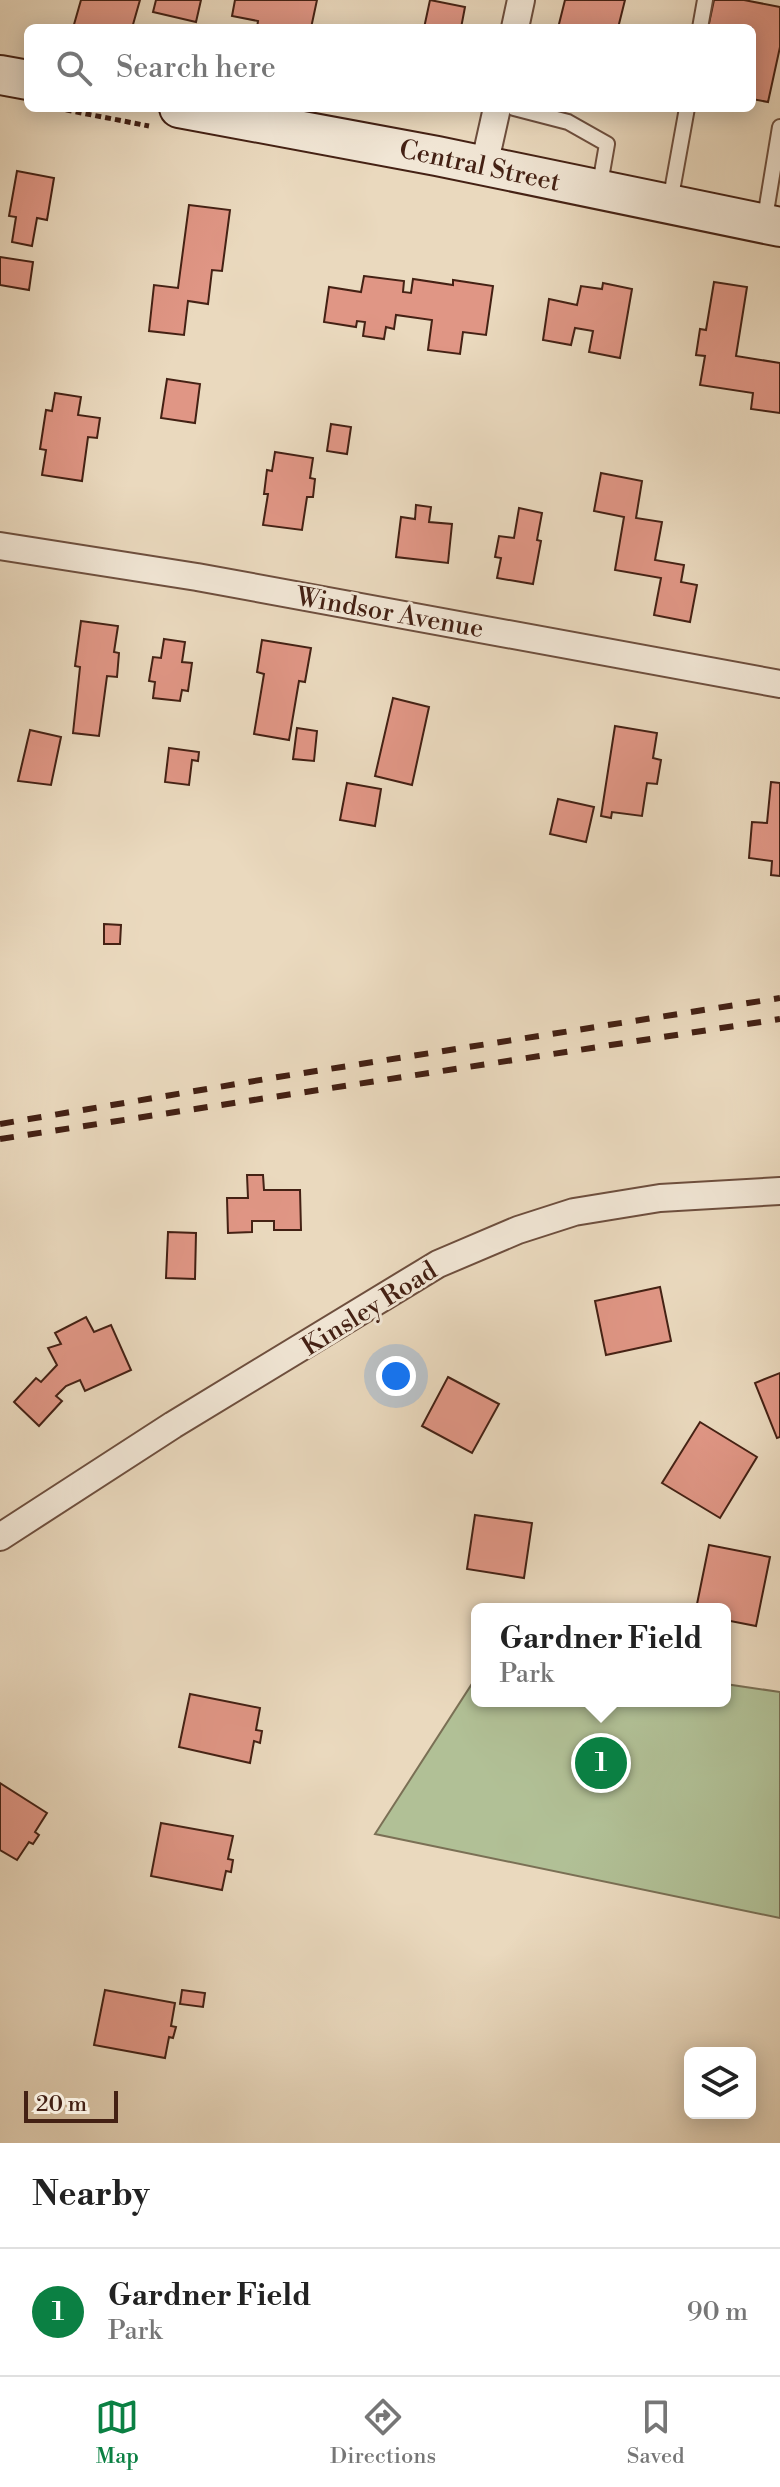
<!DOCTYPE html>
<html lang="en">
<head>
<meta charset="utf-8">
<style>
  :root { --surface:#fff; --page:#f2f2f2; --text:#222; --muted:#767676; --line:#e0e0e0; --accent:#0b8043 }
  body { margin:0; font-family:"Libre Bodoni",serif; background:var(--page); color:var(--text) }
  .controls { position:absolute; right:24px; bottom:24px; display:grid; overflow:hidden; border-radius:12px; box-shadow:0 4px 20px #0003 }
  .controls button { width:72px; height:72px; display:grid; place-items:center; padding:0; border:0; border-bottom:2px solid var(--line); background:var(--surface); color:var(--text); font:40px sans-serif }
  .scale { position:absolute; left:24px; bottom:20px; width:94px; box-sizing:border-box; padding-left:8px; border:4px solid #442114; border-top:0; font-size:22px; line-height:28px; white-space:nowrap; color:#442114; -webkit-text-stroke:6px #f1e6d5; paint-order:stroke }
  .you { position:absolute; left:396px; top:1376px; width:28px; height:28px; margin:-20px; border:6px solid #fff; border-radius:50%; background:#1a73e8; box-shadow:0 0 0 12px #1a73e833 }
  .badge { display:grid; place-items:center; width:52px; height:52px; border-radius:50%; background:var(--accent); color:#fff; font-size:26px; font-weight:700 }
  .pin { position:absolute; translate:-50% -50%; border:4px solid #fff; box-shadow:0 2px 8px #0006 }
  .popup { position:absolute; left:471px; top:1603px; width:260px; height:104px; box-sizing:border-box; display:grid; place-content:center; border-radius:12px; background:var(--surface); filter:drop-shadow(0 2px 6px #0005); font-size:26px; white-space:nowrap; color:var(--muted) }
  .popup b { font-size:30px; color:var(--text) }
  .popup::after { content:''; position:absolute; left:50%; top:100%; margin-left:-16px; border:16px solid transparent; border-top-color:var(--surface) }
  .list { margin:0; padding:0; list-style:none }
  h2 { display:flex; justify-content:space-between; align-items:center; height:104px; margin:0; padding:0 32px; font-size:34px }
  h2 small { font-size:26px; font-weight:400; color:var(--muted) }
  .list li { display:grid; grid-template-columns:52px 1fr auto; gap:24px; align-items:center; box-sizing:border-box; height:128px; padding:0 32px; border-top:2px solid var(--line) }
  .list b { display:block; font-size:30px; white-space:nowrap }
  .list p { margin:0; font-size:26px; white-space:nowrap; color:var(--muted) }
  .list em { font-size:26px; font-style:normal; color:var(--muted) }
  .icon { flex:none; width:44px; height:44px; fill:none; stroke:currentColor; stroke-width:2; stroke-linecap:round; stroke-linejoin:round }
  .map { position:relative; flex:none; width:780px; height:2143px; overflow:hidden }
  .search { position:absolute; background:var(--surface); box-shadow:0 4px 20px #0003; left:24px; right:24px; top:24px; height:88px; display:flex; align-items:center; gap:20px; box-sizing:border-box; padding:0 28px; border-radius:12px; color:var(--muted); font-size:30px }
  .sheet { height:232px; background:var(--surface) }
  nav { display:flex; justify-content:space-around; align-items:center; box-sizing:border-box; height:112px; border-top:2px solid var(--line); background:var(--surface); font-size:22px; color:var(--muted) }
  nav a { display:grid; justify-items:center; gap:4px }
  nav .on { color:var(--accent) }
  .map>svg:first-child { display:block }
  .green { fill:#b1c096; stroke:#7a7055; stroke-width:2 }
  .building { fill:#e09685; stroke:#442114; stroke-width:2 }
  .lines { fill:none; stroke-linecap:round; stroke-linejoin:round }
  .lane-casing { stroke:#6e4f3e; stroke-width:18 }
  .street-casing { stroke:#6e4f3e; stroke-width:30 }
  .secondary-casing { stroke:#442114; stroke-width:42 }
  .path { stroke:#442114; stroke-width:5; stroke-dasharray:6 4; stroke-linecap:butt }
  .lane { stroke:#f1e6d5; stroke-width:14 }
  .street { stroke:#f1e6d5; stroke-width:26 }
  .secondary { stroke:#f1e6d5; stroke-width:38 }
  .rail { stroke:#442114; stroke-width:6; stroke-dasharray:14 14; stroke-linecap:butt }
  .labels { text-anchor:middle; stroke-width:6; stroke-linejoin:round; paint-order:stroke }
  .street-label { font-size:26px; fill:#442114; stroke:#f1e6d5 }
</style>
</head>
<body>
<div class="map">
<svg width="780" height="2143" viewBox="0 0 780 2143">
  <rect width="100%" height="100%" fill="#ead9be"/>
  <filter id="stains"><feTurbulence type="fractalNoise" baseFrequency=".0025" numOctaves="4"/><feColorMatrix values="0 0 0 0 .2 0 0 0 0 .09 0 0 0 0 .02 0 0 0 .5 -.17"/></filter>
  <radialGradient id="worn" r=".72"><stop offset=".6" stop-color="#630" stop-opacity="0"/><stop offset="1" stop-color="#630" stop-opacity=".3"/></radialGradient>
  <polygon class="green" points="477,1676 477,1701 725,1701 725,1684 780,1692 780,1918 375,1834"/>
  <g class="building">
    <polygon points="81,0 140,0 132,28 73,28"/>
    <polygon points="156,0 201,0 196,22 153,12"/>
    <polygon points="235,0 317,0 311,28 257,28 258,21 232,16"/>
    <polygon points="430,0 465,7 461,28 424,28"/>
    <polygon points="565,0 625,0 618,28 558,28"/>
    <polygon points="714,0 744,0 780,7 780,47 768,102 752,99 752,28 708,28"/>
    <polygon points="17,171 54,178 47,220 37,218 32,246 12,242 16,217 9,216"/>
    <polygon points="189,205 230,210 222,271 212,270 208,304 188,301 184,335 149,331 154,285 178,288"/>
    <polygon points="0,257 33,262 29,290 0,285"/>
    <polygon points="364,276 404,281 403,292 411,293 413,279 453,285 453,280 493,286 486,335 463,332 460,354 428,350 432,320 396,315 394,329 386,327 384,339 363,336 365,322 357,321 356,327 324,322 329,287 361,292"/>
    <polygon points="714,282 747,287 736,356 780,363 780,413 751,409 753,393 700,385 705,356 696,355 700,329 706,330"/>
    <polygon points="603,283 632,289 620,358 589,352 593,331 575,328 571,345 543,340 549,299 577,305 581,286 602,289"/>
    <polygon points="167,379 200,384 195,423 161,418"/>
    <polygon points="55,393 81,397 78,415 100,418 97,438 88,437 82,481 42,475 46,450 40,449 46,410 52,411"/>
    <polygon points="331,424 351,427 347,454 327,451"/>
    <polygon points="275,452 313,458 310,478 315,479 313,497 307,497 302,530 263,525 268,494 264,494 267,470 272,471"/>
    <polygon points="601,473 642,481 636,518 662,522 655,560 684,565 681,582 697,585 690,622 654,615 661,578 615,570 624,517 594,511"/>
    <polygon points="416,505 431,507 429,522 452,524 448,563 396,557 401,517 415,519"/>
    <polygon points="519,508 542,513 537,540 541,541 533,584 497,578 501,558 495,557 499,536 514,538"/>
    <polygon points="81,621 118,626 114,652 119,653 117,677 107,676 99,736 73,733 80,667 75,666"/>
    <polygon points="164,639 185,642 182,662 192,663 188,691 182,690 180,701 153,698 155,682 149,681 153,657 161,658"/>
    <polygon points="262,640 311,648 305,682 299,681 289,740 254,734 264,674 257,672"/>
    <polygon points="393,698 429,707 412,785 375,776"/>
    <polygon points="615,726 657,733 653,758 661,760 657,784 647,783 642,816 612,812 611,818 601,816"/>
    <polygon points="297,728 317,731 314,761 293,759"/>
    <polygon points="30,730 61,737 51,785 18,781"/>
    <polygon points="169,748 199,752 198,761 192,760 189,785 165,782"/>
    <polygon points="771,782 780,783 780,876 771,875 772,861 749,858 752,822 767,823"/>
    <polygon points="347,783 381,789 375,826 340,820"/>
    <polygon points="558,799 594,807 586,842 550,834"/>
    <polygon points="104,924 121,925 120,944 104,944"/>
    <polygon points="247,1175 263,1175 264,1190 300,1190 301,1230 274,1230 274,1221 252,1221 252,1232 228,1233 227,1198 248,1198"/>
    <polygon points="168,1232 196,1233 195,1279 166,1278"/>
    <polygon points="660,1287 671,1341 606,1355 595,1301"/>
    <polygon points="86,1317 94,1332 111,1325 131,1370 85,1391 80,1380 66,1386 56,1396 62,1401 39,1426 14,1402 36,1378 41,1382 57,1365 48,1348 61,1344 55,1333"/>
    <polygon points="780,1373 780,1437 777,1438 755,1383"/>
    <polygon points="448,1377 499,1404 472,1453 422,1426"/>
    <polygon points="700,1422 757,1457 720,1518 662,1483"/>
    <polygon points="475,1515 532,1523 524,1578 467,1569"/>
    <polygon points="709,1545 770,1557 756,1626 725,1620 725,1609 696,1609"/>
    <polygon points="190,1694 260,1708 256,1730 262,1731 260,1743 254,1741 250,1763 179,1747"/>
    <polygon points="0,1783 47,1813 35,1832 39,1835 33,1844 29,1842 17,1860 0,1850"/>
    <polygon points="161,1823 233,1836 228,1859 233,1860 231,1872 226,1871 222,1890 151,1876"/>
    <polygon points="105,1990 175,2003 171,2026 176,2027 173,2038 169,2037 165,2058 94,2045"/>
    <polygon points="182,1990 205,1993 203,2007 180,2004"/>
  </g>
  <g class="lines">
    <g class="lane-casing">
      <g id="lane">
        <polyline points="700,28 705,0"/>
        <polyline points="514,108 568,122 607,144 599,190"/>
        <polyline points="670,202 687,108"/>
        <polyline points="764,224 780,127"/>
      </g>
    </g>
    <g class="street-casing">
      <g id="street">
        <polyline points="515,28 521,0"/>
        <polyline points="484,166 497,108"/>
        <polyline points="0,546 197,577 780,684"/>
        <polyline points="0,1537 173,1425 438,1264 518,1230 574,1212 660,1198 780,1191"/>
      </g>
    </g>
    <g class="secondary-casing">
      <g id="secondary">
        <polyline points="0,75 28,80"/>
        <polyline points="179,108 437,156 780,227"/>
      </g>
    </g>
    <polyline class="path" points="56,108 149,126"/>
    <use href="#lane" class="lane"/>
    <use href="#street" class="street"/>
    <use href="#secondary" class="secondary"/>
    <g class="rail">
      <polyline points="0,1124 278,1077 780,998"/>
      <polyline points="0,1139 780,1019"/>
    </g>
  </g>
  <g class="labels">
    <g class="street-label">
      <text transform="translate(480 165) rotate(12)" y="9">Central Street</text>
      <text transform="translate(390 612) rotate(10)" y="9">Windsor Avenue</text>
      <text transform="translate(369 1308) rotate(-32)" y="9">Kinsley Road</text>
    </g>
  </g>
  <rect width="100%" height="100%" filter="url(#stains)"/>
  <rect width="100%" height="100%" fill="url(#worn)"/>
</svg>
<div class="controls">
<button><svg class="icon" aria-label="layers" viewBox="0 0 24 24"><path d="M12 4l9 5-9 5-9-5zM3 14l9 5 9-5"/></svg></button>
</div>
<div class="scale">20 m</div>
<div class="you"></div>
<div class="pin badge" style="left:601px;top:1763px">1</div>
<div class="popup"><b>Gardner Field</b>Park</div>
<div class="search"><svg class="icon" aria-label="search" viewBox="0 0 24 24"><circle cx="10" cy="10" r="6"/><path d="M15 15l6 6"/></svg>Search here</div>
</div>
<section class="sheet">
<h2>Nearby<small></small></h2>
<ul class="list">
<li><span class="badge">1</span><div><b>Gardner Field</b><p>Park</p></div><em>90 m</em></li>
</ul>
</section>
<nav>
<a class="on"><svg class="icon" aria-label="map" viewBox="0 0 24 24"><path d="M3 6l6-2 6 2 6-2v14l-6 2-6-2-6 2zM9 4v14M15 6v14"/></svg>Map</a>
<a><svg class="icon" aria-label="directions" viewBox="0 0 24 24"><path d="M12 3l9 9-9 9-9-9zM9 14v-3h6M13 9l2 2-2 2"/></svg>Directions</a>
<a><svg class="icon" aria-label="saved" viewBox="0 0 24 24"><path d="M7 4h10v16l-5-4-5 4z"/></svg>Saved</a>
</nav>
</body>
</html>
